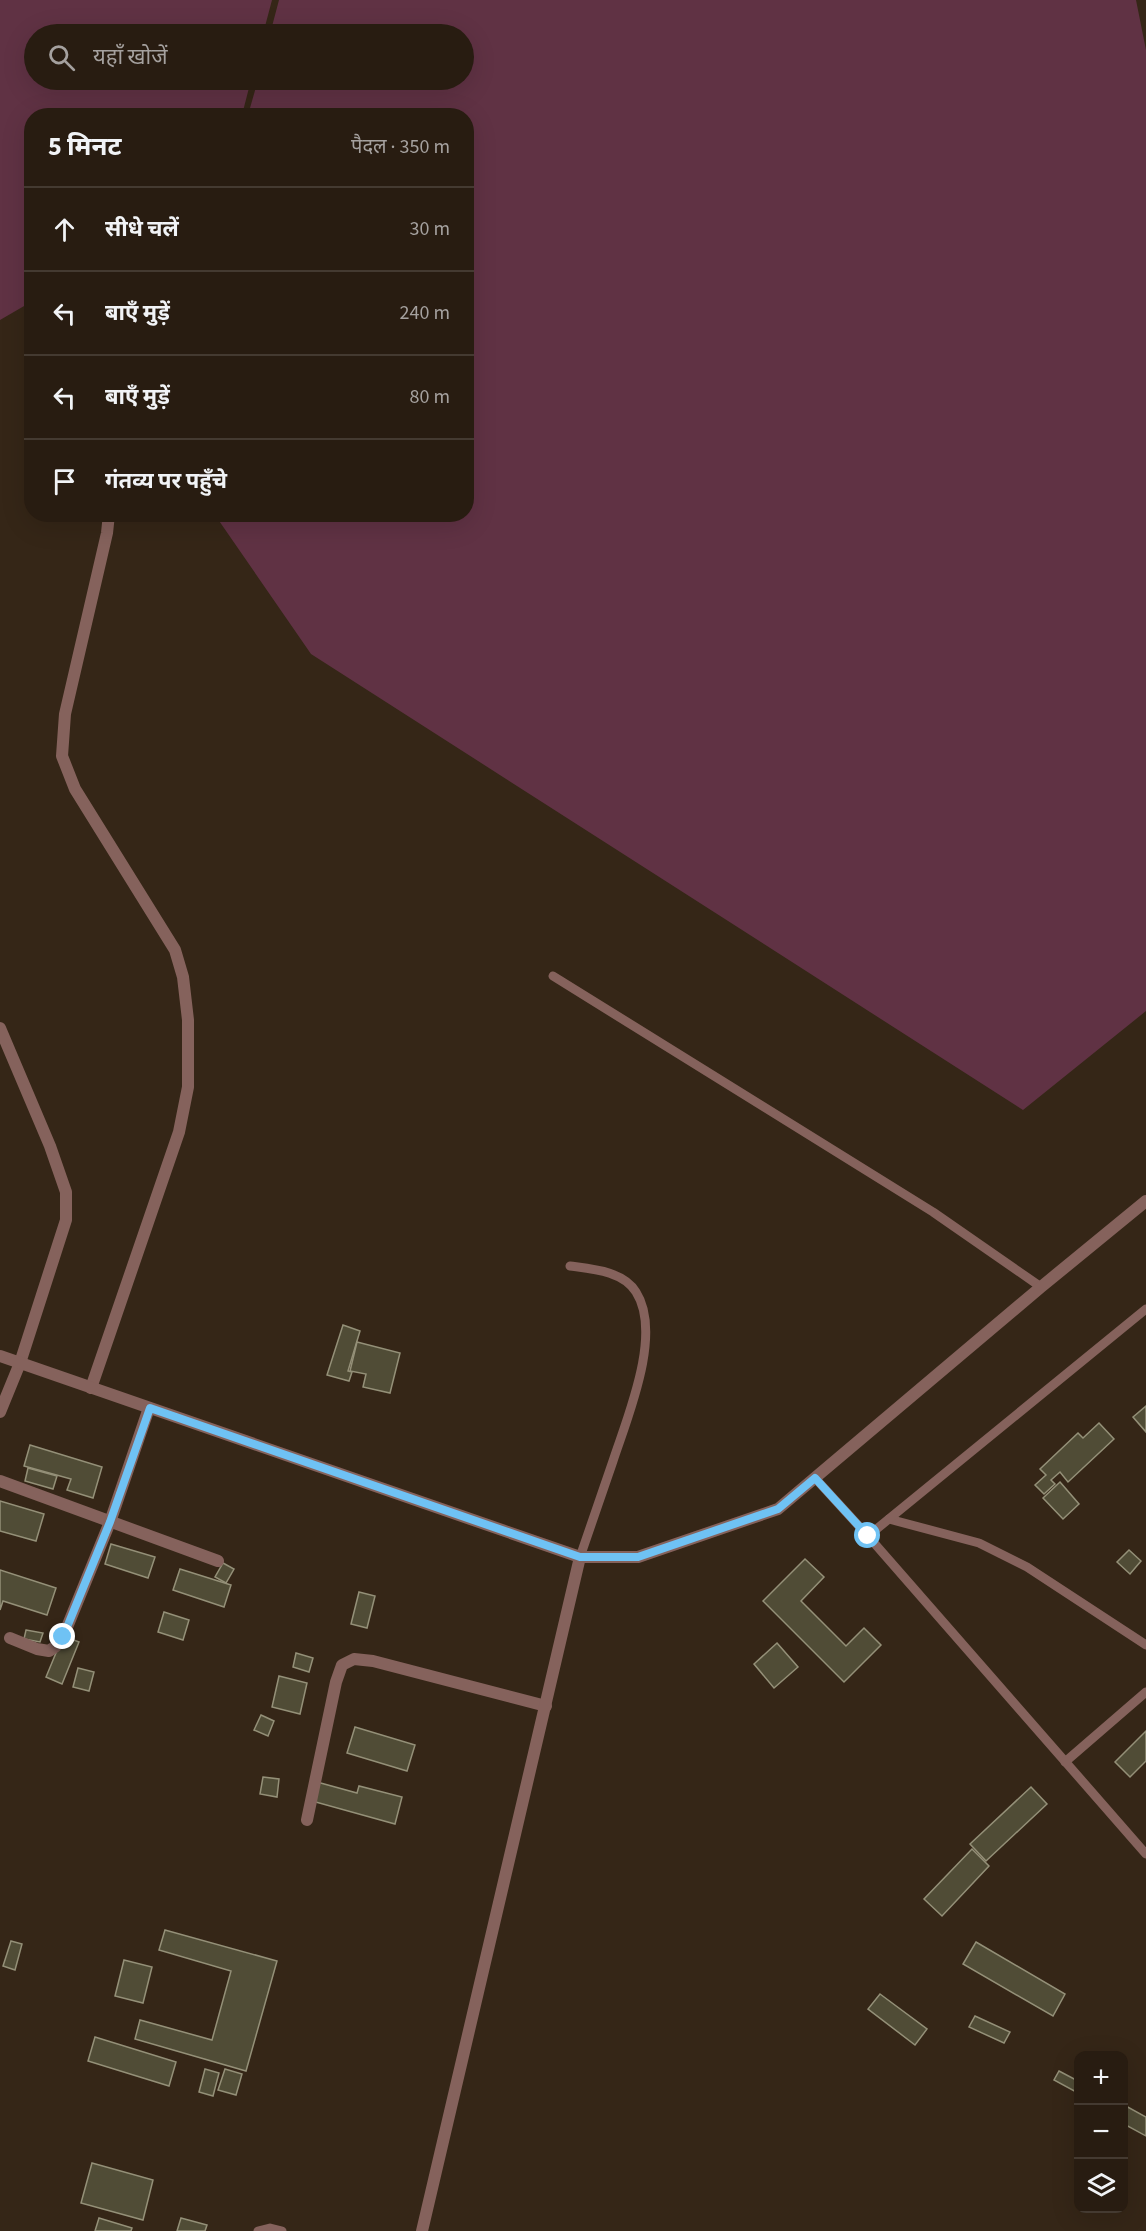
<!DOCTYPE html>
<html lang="hi">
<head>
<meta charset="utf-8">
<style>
  :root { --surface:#281c11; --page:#30251a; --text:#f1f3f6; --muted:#a5a19f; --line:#443a31 }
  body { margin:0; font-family:"Source Sans 3","Noto Sans Devanagari",sans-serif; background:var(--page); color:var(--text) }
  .controls { position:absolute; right:18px; bottom:18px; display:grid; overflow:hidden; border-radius:12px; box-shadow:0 6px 24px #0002 }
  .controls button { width:54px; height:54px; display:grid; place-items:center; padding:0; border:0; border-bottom:2px solid var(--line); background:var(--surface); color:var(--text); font:30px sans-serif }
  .stop { position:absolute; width:18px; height:18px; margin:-14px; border:4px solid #6fc2f4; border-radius:50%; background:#fff }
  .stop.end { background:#6fc2f4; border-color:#fff; box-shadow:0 2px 6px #0008 }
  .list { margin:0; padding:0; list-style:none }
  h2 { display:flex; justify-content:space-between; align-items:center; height:78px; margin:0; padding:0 24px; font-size:26px }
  h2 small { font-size:20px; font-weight:400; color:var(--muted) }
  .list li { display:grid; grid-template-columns:39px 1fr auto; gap:18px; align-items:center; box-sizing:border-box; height:84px; padding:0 24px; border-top:2px solid var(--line) }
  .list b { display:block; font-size:22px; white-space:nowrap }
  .list em { font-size:20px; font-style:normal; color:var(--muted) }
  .icon { flex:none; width:33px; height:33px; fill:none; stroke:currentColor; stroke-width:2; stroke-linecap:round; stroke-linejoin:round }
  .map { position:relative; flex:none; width:1146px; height:2231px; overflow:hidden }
  .search { position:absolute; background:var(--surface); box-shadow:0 6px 24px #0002; left:24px; top:24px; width:450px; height:66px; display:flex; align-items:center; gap:15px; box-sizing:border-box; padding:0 21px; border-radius:33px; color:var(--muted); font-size:22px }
  .panel { position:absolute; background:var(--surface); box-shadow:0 6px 24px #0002; left:24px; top:108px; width:450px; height:414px; border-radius:24px }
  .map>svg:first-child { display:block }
  .green { fill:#603244 }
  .building { fill:#504c36; stroke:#949078; stroke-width:1.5 }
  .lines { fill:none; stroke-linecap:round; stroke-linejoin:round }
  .service { stroke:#85625c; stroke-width:9 }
  .minor { stroke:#85625c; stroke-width:12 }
  .tertiary { stroke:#85625c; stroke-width:12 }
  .route { stroke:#6fc2f4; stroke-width:8 }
</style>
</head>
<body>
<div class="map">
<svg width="1146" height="2231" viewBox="0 0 1146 2231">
  <rect width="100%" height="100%" fill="#352617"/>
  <g class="green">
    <polygon points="0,0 272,0 263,34 34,34 34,80 251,80 242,115 32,116 31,302 0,320"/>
    <polygon points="279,0 1136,0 1146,50 1146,1011 1023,1110 311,654 215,515 466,514 466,116 248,115 258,80 464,80 464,34 270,34"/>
  </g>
  <g class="building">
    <polygon points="343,1325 360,1331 348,1371 352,1372 349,1381 327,1375"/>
    <polygon points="357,1342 400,1353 390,1393 363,1387 366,1374 350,1371"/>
    <polygon points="1146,1406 1146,1432 1133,1417"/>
    <polygon points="1099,1423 1114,1439 1068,1482 1060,1472 1051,1480 1055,1484 1044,1494 1035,1485 1046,1475 1040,1469 1078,1433 1083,1438"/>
    <polygon points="30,1445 102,1467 93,1498 67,1490 71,1479 24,1466"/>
    <polygon points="28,1468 57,1476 53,1489 25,1481"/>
    <polygon points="1060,1482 1079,1504 1063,1519 1043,1498"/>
    <polygon points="0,1501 44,1514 36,1541 0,1531"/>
    <polygon points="111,1544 155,1557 148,1578 105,1564"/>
    <polygon points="1129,1550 1141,1561 1130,1574 1117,1562"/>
    <polygon points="805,1559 824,1577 801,1601 846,1646 864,1628 881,1645 844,1682 763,1601"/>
    <polygon points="223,1563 234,1569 226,1583 215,1577"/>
    <polygon points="180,1569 231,1585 224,1607 173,1590"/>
    <polygon points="0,1570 56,1588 47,1615 3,1601 0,1610"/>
    <polygon points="359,1592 375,1596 367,1628 351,1624"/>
    <polygon points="164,1612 189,1620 183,1640 158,1632"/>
    <polygon points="26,1630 43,1633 40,1642 24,1639"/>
    <polygon points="63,1636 79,1642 62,1684 46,1677"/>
    <polygon points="777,1643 798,1667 774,1688 754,1664"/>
    <polygon points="296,1653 313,1658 309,1672 293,1667"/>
    <polygon points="78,1668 94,1672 89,1691 73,1687"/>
    <polygon points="279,1676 307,1683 300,1714 272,1707"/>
    <polygon points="261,1715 274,1721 268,1736 254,1730"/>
    <polygon points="355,1727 415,1745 407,1771 347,1753"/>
    <polygon points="1146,1731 1146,1761 1130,1777 1115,1762"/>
    <polygon points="263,1777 279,1779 277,1797 260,1794"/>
    <polygon points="317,1782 357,1793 359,1786 402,1797 395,1824 312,1801"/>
    <polygon points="1031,1787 1047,1804 986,1861 970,1844"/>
    <polygon points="972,1849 989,1866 942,1916 924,1899"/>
    <polygon points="165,1930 277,1961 246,2071 135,2039 140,2020 212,2040 231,1971 159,1950"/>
    <polygon points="11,1941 22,1944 15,1970 3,1966"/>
    <polygon points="976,1942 1065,1994 1053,2016 963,1964"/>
    <polygon points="124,1960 152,1967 143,2003 115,1996"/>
    <polygon points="880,1994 927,2029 915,2045 868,2009"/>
    <polygon points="975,2016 1010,2032 1004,2043 969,2027"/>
    <polygon points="95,2037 176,2062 169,2086 88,2061"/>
    <polygon points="205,2069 219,2073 213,2096 199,2092"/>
    <polygon points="225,2069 242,2074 236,2095 218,2090"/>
    <polygon points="1059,2071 1078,2081 1078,2093 1054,2080"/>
    <polygon points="1124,2105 1146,2117 1146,2136 1124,2124"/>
    <polygon points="92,2163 153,2180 143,2220 81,2203"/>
    <polygon points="99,2218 132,2228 131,2231 95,2231"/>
    <polygon points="181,2218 207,2225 205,2231 177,2231"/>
  </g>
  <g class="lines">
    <g class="service">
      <polyline points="553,976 933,1212 1041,1287"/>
      <path d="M570,1266C592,1269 623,1271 636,1292C663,1334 627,1418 613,1461C602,1493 591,1525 580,1557"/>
      <polyline points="815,1478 868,1536 1146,1854"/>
      <polyline points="889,1519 979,1543 1027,1567 1146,1645"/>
      <polyline points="868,1536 1146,1309"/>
      <polyline points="1065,1762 1146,1692"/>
      <polyline points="258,2231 270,2228 282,2231"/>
    </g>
    <g class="minor">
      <polyline points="0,1028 50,1146 66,1192 66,1220 20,1363 0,1412"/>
      <polyline points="91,1388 179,1132 188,1087 188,1020 183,977 175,950 75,789 62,756 65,714 107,533 109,514"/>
      <polyline points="0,1481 218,1561"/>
      <polyline points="10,1638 37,1649 49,1651 56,1646 63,1637 110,1522 149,1408"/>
      <polyline points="307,1820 336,1682 342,1665 354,1659 373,1661 546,1706"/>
    </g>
    <g class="tertiary">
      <polyline points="0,1356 580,1557 638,1557 778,1509 1041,1287 1146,1201"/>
      <polyline points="422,2231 580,1557"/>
    </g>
  </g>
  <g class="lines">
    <polyline class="route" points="63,1637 110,1522 150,1408 580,1557 638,1557 778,1509 815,1478 868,1536"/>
  </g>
</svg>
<div class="controls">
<button>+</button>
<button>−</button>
<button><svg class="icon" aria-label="layers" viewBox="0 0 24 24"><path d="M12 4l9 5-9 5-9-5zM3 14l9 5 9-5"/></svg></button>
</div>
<div class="stop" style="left:868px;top:1536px"></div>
<div class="stop end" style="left:63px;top:1637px"></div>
<div class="search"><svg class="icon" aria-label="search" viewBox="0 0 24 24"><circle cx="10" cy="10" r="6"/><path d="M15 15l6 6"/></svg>यहाँ खोजें</div>
<section class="panel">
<h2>5 मिनट<small>पैदल · 350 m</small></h2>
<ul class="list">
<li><svg class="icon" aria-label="ahead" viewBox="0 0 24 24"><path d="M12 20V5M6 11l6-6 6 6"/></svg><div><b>सीधे चलें</b></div><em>30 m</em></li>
<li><svg class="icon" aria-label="left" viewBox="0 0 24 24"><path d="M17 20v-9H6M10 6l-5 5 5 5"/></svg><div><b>बाएँ मुड़ें</b></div><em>240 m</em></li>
<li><svg class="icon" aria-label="left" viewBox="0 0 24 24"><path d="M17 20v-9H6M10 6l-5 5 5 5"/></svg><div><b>बाएँ मुड़ें</b></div><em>80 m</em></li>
<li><svg class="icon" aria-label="arrive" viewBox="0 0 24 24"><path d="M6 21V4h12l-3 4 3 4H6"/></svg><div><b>गंतव्य पर पहुँचे</b></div></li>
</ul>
</section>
</div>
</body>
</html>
